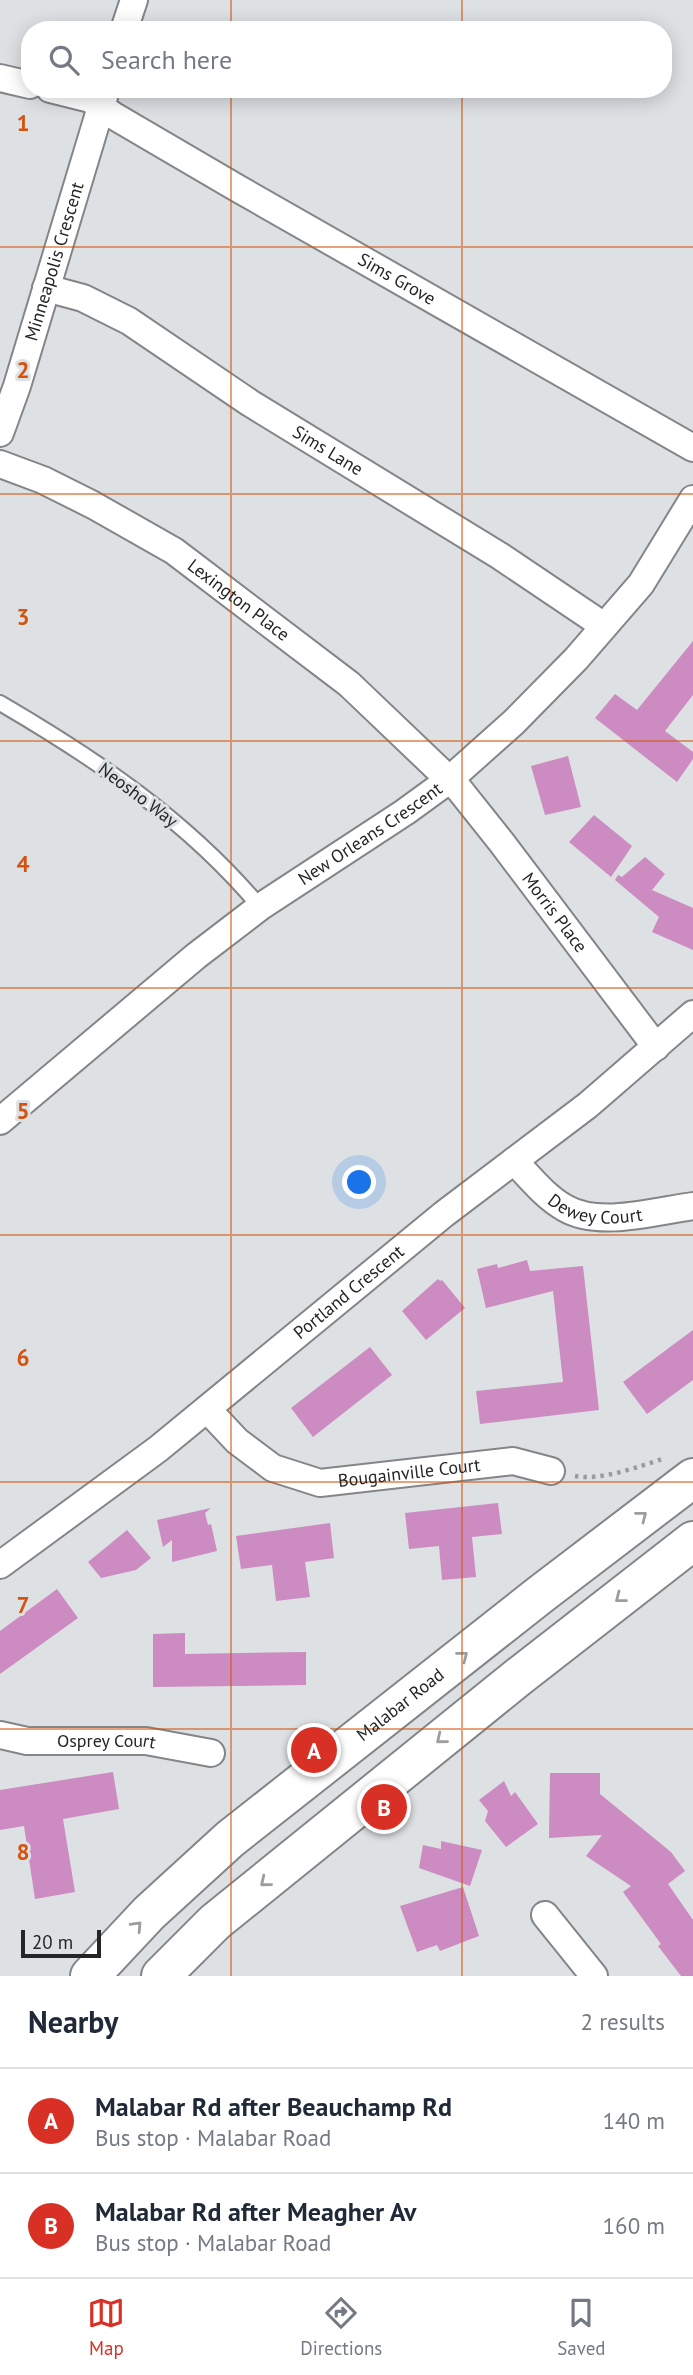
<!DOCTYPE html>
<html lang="en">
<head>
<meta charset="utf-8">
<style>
  :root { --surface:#fff; --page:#f2f2f3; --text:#1f2937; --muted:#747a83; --line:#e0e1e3; --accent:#d93025 }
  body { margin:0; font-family:"PT Sans",sans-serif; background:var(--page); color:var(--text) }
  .scale { position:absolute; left:21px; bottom:18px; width:80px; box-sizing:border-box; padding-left:7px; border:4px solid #242526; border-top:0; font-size:19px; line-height:24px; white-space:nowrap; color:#242526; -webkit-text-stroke:5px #dee1e4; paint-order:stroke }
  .you { position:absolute; left:360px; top:1183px; width:24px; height:24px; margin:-18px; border:5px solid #fff; border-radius:50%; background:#1a73e8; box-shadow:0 0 0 10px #1a73e833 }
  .badge { display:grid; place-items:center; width:46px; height:46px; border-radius:50%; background:var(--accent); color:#fff; font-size:23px; font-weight:700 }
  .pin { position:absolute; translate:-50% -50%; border:4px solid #fff; box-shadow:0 2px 7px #0006 }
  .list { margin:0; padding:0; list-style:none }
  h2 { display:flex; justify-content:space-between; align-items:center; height:91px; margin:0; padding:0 28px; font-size:30px }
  h2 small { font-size:23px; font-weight:400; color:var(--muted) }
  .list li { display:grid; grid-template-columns:46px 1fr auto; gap:21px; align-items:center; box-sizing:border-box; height:105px; padding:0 28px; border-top:2px solid var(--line) }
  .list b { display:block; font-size:26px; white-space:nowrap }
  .list p { margin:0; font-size:23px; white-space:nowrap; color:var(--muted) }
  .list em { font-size:23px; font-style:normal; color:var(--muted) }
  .icon { flex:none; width:38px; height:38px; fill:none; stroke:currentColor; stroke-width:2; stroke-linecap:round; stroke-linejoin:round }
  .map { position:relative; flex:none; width:693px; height:1976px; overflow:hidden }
  .search { position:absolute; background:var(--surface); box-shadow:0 4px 18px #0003; left:21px; right:21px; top:21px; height:77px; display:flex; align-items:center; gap:18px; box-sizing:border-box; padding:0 24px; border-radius:28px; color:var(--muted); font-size:26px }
  .sheet { height:301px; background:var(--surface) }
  nav { display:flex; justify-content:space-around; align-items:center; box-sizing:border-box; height:98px; border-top:2px solid var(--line); background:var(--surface); font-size:19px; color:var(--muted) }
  nav a { display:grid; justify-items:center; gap:4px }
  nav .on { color:var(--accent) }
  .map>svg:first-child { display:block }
  .building { fill:#cc8bc1 }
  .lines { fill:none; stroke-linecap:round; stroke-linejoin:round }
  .lane-casing { stroke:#838588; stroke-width:18 }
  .street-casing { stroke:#838588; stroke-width:30 }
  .secondary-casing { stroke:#838588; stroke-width:42 }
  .path { stroke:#999c9e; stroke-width:4.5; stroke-dasharray:3.5 5; stroke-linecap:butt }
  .lane { stroke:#fff; stroke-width:14 }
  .street { stroke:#fff; stroke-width:26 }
  .secondary { stroke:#fff; stroke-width:38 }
  .oneway { stroke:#9c9d9d }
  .grid { fill:none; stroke:#d4540f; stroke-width:2; stroke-opacity:0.55 }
  .labels { text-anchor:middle; stroke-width:6; stroke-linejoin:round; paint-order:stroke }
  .street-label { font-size:18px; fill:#242526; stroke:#dee1e4 }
  .grid-label { font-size:23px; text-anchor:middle; font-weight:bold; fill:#d4540f; stroke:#dee1e4; stroke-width:6; stroke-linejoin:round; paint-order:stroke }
</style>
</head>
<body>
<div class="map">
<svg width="693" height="1976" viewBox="0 0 693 1976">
  <rect width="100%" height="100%" fill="#dee1e4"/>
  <g class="building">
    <polygon points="693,641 693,695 665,731 693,752 693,759 677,782 595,718 615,694 637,710"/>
    <polygon points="568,756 581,807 545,815 531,766"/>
    <polygon points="594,815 632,846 611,877 569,842"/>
    <polygon points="645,857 665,874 652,890 693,908 693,950 652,932 659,917 615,880 618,875 622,877"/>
    <polygon points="527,1260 530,1271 583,1266 599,1410 480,1424 476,1391 563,1382 553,1291 486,1308 477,1269 497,1264 498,1268"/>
    <polygon points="438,1279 440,1281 442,1280 465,1308 426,1340 402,1311"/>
    <polygon points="693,1330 693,1380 647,1414 623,1382"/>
    <polygon points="370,1347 392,1375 313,1437 291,1408"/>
    <polygon points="498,1503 502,1534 472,1537 476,1577 442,1580 439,1546 409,1549 405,1513"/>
    <polygon points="211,1508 205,1513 208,1525 211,1524 217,1551 172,1562 172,1540 163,1547 157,1520"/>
    <polygon points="330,1523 334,1558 305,1562 310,1597 276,1601 272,1565 241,1569 236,1536"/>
    <polygon points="127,1530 151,1558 136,1570 101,1578 88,1562"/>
    <polygon points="57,1589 78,1618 0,1674 0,1631"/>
    <polygon points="185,1633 185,1654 306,1652 306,1685 153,1687 153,1634"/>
    <polygon points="113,1772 119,1809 63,1819 75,1892 35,1899 24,1826 0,1830 0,1790"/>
    <polygon points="550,1773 600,1773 600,1794 671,1852 685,1871 668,1884 693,1920 693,1976 681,1976 658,1946 661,1944 623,1892 631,1886 586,1856 602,1835 549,1838"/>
    <polygon points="504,1781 511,1796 515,1792 538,1824 506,1847 485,1821 488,1811 479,1800"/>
    <polygon points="441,1841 482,1850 470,1886 419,1868 423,1845 441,1849"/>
    <polygon points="463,1887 479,1936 440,1951 437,1945 417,1952 400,1906"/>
  </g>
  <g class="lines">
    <g class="lane-casing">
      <path id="lane" d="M0,703C96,759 188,821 260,907"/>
    </g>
    <g class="street-casing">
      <g id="street">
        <polyline points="124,30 134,0"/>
        <polyline points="0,78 30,85"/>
        <path id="s1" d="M50,89L90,99L114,116L237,188L693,448"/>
        <path id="s2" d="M46,288L83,298L129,321L250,403L500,556L604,626"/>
        <path id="s3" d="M0,433L17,386L106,90"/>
        <path id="s4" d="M0,464L43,480L93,505L174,551L349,684L459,789L502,843L656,1047"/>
        <path id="s5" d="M0,1121L196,956L260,907L405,812L449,780L514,722L576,659L641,584L693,499"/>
        <path id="s6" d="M514,1161C530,1177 545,1197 565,1208C599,1228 656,1211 693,1206"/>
        <path id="s7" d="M207,1409L237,1441L273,1468L320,1483L513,1461L551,1471"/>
        <path id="s8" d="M0,1565L158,1449L444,1214L588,1105L693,1014"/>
        <path id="s9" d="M0,1735L27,1741H146L211,1753"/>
        <polyline points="545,1915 594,1976"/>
      </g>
    </g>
    <g class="secondary-casing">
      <g id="secondary">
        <path id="s10" d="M90,1976L149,1913L230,1839L541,1594L693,1478"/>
        <polyline points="161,1976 215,1922 517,1678 693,1541"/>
      </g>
    </g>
    <path class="path" d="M575,1476C600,1481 638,1467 662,1459"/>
    <use href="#lane" class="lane"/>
    <use href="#street" class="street"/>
    <use href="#secondary" class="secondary"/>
  </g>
  <defs><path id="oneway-chevron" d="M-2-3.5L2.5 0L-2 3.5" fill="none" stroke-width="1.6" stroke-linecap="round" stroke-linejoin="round" transform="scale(1.75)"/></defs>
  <g class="oneway">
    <use href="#oneway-chevron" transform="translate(642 1516) rotate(-38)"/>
    <use href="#oneway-chevron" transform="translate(620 1598) rotate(142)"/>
    <use href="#oneway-chevron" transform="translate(463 1656) rotate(-38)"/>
    <use href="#oneway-chevron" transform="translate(441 1739) rotate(141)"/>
    <use href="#oneway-chevron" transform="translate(265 1882) rotate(141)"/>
    <use href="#oneway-chevron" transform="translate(137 1926) rotate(-47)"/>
  </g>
  <path class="grid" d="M231,0V30M462,0V30M231,89V1976M462,89V1976M0,247H693M0,494H693M0,741H693M0,988H693M0,1235H693M0,1482H693M0,1729H693"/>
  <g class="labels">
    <g class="street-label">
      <text dy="6" stroke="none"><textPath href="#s3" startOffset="180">Minneapolis Crescent</textPath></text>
      <text dy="6" stroke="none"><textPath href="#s1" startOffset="397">Sims Grove</textPath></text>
      <text dy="6" stroke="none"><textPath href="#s2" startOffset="327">Sims Lane</textPath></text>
      <text dy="6" stroke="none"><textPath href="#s4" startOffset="276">Lexington Place</textPath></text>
      <text transform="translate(138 795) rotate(37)" y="6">Neosho Way</text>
      <text dy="6" stroke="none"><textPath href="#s5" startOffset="469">New Orleans Crescent</textPath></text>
      <text dy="6" stroke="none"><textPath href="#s4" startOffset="723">Morris Place</textPath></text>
      <text dy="6" stroke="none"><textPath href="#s6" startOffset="100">Dewey Court</textPath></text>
      <text dy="6" stroke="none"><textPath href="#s8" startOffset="443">Portland Crescent</textPath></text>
      <text dy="6" stroke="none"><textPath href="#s7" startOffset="228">Bougainville Court</textPath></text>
      <text dy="6" stroke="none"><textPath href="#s10" startOffset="413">Malabar Road</textPath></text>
      <text dy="6" stroke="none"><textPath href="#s9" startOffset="107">Osprey Court</textPath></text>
    </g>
  </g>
  <g class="grid-label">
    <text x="23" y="131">1</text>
    <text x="23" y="378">2</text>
    <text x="23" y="625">3</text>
    <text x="23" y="872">4</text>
    <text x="23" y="1119">5</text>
    <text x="23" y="1366">6</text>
    <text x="23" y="1613">7</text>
    <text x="23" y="1860">8</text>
  </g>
</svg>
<div class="scale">20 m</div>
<div class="you"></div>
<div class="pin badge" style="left:314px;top:1750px">A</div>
<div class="pin badge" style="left:384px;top:1807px">B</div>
<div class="search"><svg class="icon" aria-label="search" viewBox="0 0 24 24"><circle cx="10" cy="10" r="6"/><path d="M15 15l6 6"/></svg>Search here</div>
</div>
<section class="sheet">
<h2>Nearby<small>2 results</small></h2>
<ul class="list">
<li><span class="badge">A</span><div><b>Malabar Rd after Beauchamp Rd</b><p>Bus stop · Malabar Road</p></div><em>140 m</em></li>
<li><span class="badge">B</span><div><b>Malabar Rd after Meagher Av</b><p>Bus stop · Malabar Road</p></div><em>160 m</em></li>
</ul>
</section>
<nav>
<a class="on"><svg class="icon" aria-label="map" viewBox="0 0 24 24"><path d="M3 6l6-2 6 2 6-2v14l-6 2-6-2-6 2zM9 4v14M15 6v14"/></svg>Map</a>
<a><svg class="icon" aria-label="directions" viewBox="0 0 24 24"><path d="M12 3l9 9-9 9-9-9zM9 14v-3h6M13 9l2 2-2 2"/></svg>Directions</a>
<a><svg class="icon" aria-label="saved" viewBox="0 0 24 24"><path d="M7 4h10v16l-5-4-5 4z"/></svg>Saved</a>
</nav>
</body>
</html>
